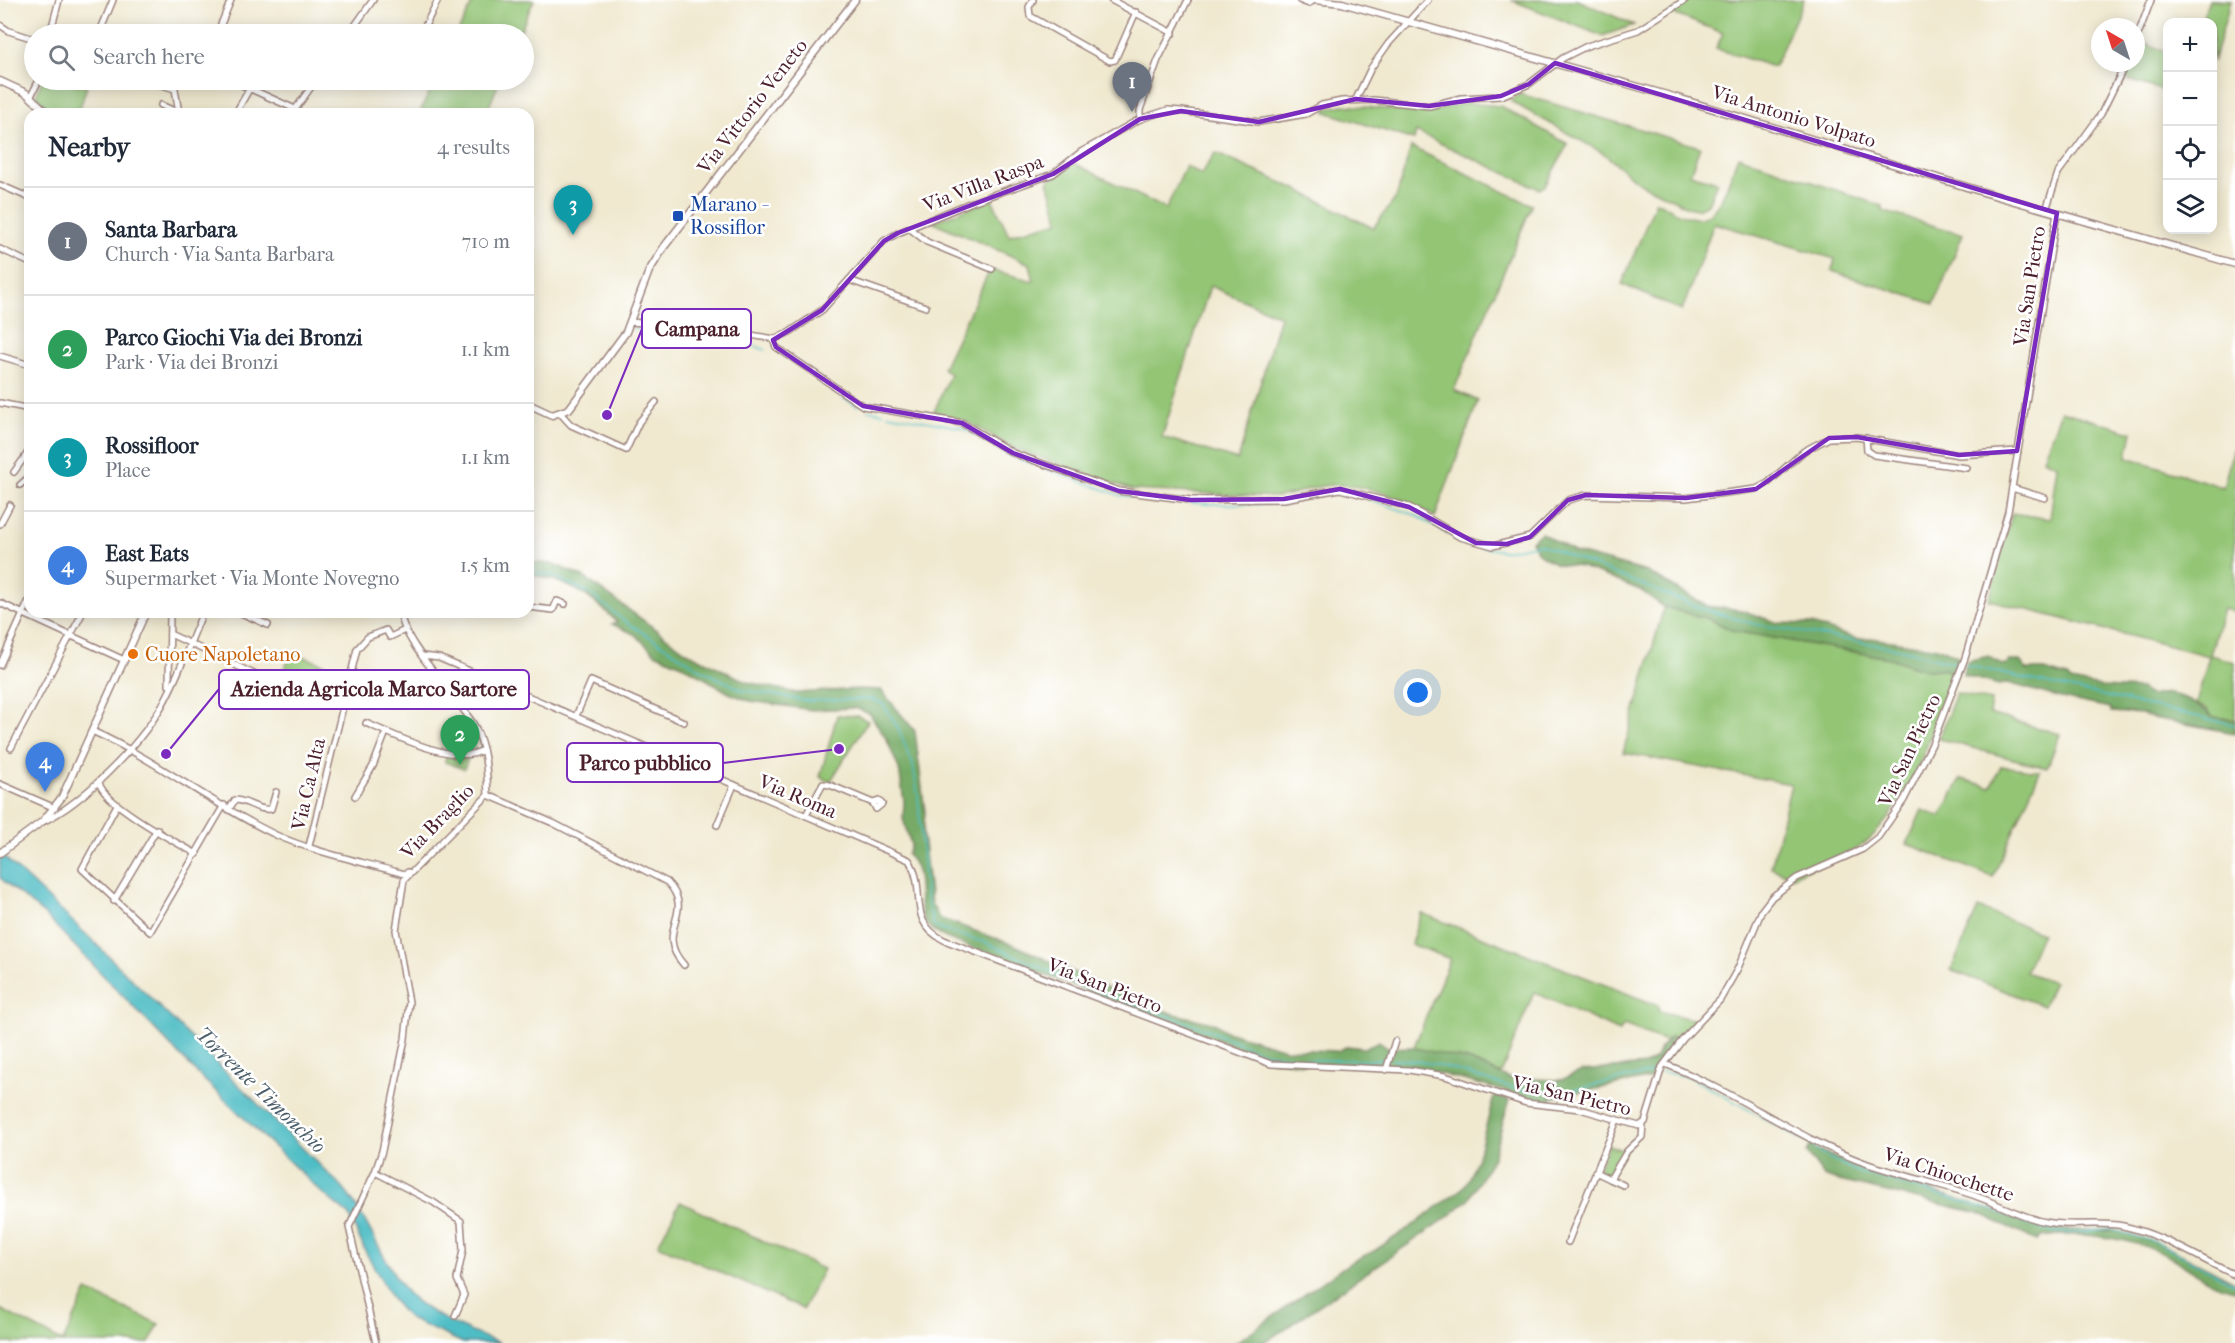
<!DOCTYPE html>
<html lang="en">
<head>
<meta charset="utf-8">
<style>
  :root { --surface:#fff; --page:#f6f6f7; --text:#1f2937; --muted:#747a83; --line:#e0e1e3; --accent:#d1495b }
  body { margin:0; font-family:"IM FELL French Canon",serif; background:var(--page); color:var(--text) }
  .controls { position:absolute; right:18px; top:18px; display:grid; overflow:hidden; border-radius:12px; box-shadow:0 3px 15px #0003 }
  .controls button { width:54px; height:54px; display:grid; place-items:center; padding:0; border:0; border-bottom:2px solid var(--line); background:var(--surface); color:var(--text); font:30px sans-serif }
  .compass { position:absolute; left:2091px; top:18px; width:54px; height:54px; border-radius:50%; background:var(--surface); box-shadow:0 3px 15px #0003; rotate:321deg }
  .you { position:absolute; left:1418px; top:693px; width:21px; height:21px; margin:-15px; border:4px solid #fff; border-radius:50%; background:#1a73e8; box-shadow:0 0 0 9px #1a73e833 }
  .badge { display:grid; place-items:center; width:39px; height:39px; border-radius:50%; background:var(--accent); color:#fff; font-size:20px; font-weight:700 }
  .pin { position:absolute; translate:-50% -50px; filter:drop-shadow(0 2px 3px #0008) }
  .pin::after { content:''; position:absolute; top:32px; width:21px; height:18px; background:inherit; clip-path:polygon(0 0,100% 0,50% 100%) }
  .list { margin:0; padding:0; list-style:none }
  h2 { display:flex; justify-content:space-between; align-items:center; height:78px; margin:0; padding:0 24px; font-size:26px }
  h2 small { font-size:20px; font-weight:400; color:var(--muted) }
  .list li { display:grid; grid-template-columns:39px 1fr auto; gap:18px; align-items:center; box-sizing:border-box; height:108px; padding:0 24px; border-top:2px solid var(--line) }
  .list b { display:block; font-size:22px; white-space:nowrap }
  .list p { margin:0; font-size:20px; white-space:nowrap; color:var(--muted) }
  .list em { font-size:20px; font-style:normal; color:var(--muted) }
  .icon { flex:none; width:33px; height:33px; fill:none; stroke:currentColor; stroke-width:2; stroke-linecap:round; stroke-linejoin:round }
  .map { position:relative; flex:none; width:2235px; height:1343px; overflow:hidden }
  .search { position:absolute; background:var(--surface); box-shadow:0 3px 15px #0003; left:24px; top:24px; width:510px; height:66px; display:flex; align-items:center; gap:15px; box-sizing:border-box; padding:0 21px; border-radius:33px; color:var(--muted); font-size:22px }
  .panel { position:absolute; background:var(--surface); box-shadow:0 3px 15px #0003; left:24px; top:108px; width:510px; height:510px; border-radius:18px }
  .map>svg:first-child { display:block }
  .green { fill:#93c575; stroke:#6e7250; stroke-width:1.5; fill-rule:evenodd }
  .forest { fill:#76aa66; stroke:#606448; stroke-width:1.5 }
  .water { fill:#4fbdc5; stroke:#4c6e78; stroke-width:1.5 }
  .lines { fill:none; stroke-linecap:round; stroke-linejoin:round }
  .stream { stroke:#4fbdc5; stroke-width:1.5 }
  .minor-casing { stroke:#9d847e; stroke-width:8 }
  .tertiary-casing { stroke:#9d847e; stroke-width:9 }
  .minor { stroke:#fff; stroke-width:5 }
  .tertiary { stroke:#fff; stroke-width:6 }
  .marked { fill:none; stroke:#7b2cbf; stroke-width:4.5; stroke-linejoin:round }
  .transit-dot { fill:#1a4fb4; stroke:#fff; stroke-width:2 }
  .food-dot { fill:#e8710a; stroke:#fff; stroke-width:2 }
  .labels { text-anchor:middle; stroke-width:5; stroke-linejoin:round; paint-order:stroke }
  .street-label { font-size:20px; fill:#4a1f2b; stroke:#fff }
  .transit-label { font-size:20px; fill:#164399; stroke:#fff; text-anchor:start }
  .food-label { font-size:20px; fill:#c56008; stroke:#fff; text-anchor:start }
  .water-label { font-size:21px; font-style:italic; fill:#4c5e69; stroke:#fff }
  .leader { fill:none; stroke:#7b2cbf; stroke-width:2 }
  .callout-dot { fill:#7b2cbf; stroke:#fff; stroke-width:2 }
  .callout { fill:#fff; stroke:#7b2cbf; stroke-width:2 }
  .callout-label { font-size:21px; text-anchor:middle; font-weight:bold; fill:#4a1f2b }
</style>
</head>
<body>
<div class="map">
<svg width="2235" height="1343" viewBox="0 0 2235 1343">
  <rect width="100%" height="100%" fill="#fff"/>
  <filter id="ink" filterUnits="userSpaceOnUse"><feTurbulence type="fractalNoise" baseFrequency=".0167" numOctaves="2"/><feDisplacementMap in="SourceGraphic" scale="12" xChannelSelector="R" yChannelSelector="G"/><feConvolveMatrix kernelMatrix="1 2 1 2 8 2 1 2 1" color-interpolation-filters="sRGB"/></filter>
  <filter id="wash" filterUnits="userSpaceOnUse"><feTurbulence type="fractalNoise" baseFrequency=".008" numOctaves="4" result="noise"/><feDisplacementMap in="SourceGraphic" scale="24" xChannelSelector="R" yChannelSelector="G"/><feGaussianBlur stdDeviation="1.35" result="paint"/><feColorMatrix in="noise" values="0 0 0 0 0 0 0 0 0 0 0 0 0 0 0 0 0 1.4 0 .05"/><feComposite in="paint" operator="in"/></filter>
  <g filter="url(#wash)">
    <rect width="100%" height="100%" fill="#f0e9d0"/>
    <g class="green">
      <polygon points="474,0 534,0 519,34 457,34"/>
      <polygon points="1511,0 1578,0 1634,25 1602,36"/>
      <polygon points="1691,0 1804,0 1774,67 1716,49 1723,33 1671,13"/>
      <polygon points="2209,0 2231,0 2213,62 2212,22 2201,22"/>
      <polygon points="2138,40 2167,52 2167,92 2123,78 2129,63 2136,63"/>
      <polygon points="42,80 87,86 78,114 52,114 36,95"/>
      <polygon points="435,80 500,80 486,114 419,114"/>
      <polygon points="1520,94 1700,147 1690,174 1717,182 1708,204 1697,209 1688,207 1638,182 1603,153 1510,101"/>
      <polygon points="1467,103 1500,106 1568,144 1545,186 1539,189 1416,132 1414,140 1326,112 1326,109 1343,105 1422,112"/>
      <path d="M1411,147L1532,205L1454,390L1478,401L1435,517C1406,498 1359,481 1323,486C1307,489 1293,495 1277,497L1132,490L1013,448L968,422L934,412L950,374L943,368L990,270L1034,281L1030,264L933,222L992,199L1009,235L1059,221L1048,181L1074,163L1166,209L1186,166L1201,175L1215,153L1296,189L1373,228L1396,198ZM1210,286L1280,316L1238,460L1162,437Z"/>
      <path d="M1738,156L1882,206V211L1963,234L1934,304L1832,271L1835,259L1714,223L1682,311L1622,284L1656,201C1668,207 1681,217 1695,218C1721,221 1730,174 1738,156Z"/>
      <polygon points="2061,411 2132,432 2127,457 2223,487 2235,444 2235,612 2223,609 2210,655 2235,662 2235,720 2213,717 2206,708 2196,704 2209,656 1989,600 2012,513 2050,519 2057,465 2043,459"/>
      <path d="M1664,607L1709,619L1734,631L1890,658L1925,670L1944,669L1953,674C1941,695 1937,716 1929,739C1918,774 1890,825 1860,847C1840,861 1813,863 1793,877L1771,868L1791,784L1623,753Z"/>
      <polygon points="291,652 331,667 337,674 347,673 349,676 344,699 282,675"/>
      <polygon points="1956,693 1991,701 1989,714 2060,734 2047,768 1939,739"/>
      <polygon points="837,715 858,716 868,721 830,782 820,777"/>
      <polygon points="446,757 468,759 464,769 445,762"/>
      <polygon points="2001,766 2040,771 1993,877 1907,844 1922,810 1940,817 1961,779 1991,787"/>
      <polygon points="1978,908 2042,933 2025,972 2054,982 2043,1006 1951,970"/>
      <polygon points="1421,913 1659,1006 1658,1011 1696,1020 1676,1041 1672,1036 1665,1041 1624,1025 1619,1031 1534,992 1501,1074 1468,1060 1413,1049 1450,959 1411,944"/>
      <polygon points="1608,1145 1625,1151 1609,1175 1598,1170"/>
      <polygon points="680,1202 823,1269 803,1309 658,1245"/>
      <polygon points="87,1291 159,1324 149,1343 0,1343 0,1309 63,1342"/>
    </g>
    <g class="forest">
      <polygon points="1541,533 1574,552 1647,572 1707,606 1741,610 1778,623 1812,624 1857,639 1871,638 1944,649 1959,657 1953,674 1944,669 1925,670 1890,658 1734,631 1709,619 1664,607 1640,590 1582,567 1557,564 1547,559 1538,553 1531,541"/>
      <path d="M528,562L554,564L585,578L687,652L747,682L797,693L859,689L881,690L915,731L925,812L923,835L931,903L939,918L1017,946L1123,995L1171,1013L1216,1024L1226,1031L1285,1049L1337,1051L1348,1046L1364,1048L1379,1041L1389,1048L1411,1047L1468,1060L1509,1078L1561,1080L1582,1071L1645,1065L1656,1058L1660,1048L1672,1036L1676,1041L1663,1056L1652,1078L1550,1098L1551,1101L1536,1100L1416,1067L1303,1064L1271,1060L975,949C961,943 939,938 928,926C912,909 928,873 907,855L911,845L903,819L904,802L899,769L886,738L870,714L855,708L812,710L750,701L729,693L686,667L655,653L634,634L612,624L617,622C588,593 568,581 528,574Z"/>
      <path d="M1989,656L2002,665H2007L2009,661H2020L2027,670H2044L2067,677L2071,681L2101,687L2141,689L2151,696C2172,687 2200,704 2213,717L2235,720V733L2153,718L2142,714L2111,712L2110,708L2061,698L2008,683L1999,685L1963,675L1967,661Z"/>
      <polygon points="1494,1096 1509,1100 1493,1158 1468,1200 1444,1220 1264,1343 1235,1343 1351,1262 1374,1251 1415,1224 1465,1186 1477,1160"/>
      <path d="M1810,1146L1849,1164L2049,1229L2118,1231L2161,1244L2235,1282V1290C2211,1286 2193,1271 2173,1259C2136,1238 2083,1231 2041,1237L2037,1241L1979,1213L1835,1180L1824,1176L1807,1153Z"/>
    </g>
    <path class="water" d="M3,856L90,938L341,1186C368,1217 380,1256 404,1289C421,1312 472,1333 500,1343H463L409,1319L392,1299L366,1253L349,1215L321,1192L198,1074L46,916L0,878V858Z"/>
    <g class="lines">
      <g class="stream">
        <polyline points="633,329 650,331"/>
        <polyline points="653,331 679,332"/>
        <polyline points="685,332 735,338 765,350"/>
        <polyline points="843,398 858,406"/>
        <polyline points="868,410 883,413"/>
        <polyline points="888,414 963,428 1010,456 1122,496 1206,504 1283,504 1325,494"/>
        <polyline points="1330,493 1349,494"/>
        <polyline points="1366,498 1415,515 1466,544 1503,551 1540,544 1700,608 1754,624 1895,648 1960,664"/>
        <polyline points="528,572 550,575 589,593 623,620 702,670 742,690 808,701 871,699 883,704 898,728 913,765 918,796 926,896 933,924 939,929 984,942 1089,989 1206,1029 1261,1052 1311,1060 1388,1060"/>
        <polyline points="1965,665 2235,725"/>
        <path d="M1392,1060C1440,1057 1484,1085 1531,1091C1574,1096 1616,1077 1658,1072"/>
        <polyline points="1662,1072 1690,1077 1810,1144 1821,1154 1858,1172 1996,1211 2046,1231 2069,1233 2111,1229 2156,1242 2235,1284"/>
      </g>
    </g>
  </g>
  <g filter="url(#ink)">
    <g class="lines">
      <g class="minor-casing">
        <g id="minor">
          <polyline points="1033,0 1029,7 1030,16 1110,61 1115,60 1136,12"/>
          <polyline points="1111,0 1173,33"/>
          <polyline points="0,25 9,31 34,39"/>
          <polyline points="101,30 111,34"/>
          <polyline points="50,34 59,0"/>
          <polyline points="99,34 113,0"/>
          <polyline points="217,34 231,0"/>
          <polyline points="349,34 373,0"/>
          <polyline points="421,34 438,0"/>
          <polyline points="2136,40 2151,0"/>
          <polyline points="231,80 295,109"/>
          <polyline points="385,80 397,87 400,80"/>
          <polyline points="148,81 175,89 179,113"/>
          <polyline points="31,96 39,80"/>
          <polyline points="1356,99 1371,68 1388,44 1428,0"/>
          <polyline points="161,105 181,114"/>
          <polyline points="235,114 250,88"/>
          <polyline points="292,114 316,80"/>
          <polyline points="1140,119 1140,110 1158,60 1188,0"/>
          <polyline points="0,185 30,198"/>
          <polyline points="2046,210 2058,173 2101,114 2126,63"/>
          <polyline points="909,228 927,242 992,269"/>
          <polyline points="0,249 30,263"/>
          <polyline points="849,280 926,307"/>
          <polyline points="630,322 708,328 775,339 790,332 822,310 884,241 898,233 972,202 1053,174 1081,152 1140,119 1168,110 1181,111 1259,122 1306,114 1322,105 1342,101 1374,100 1429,106 1461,98 1501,96 1529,84 1563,58 1587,46 1638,30 1685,0"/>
          <polyline points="773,340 776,347 863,406 962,423 1013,453 1119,491 1191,500 1284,499 1340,489 1409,507 1460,537 1493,546 1530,537 1568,500 1586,495 1686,498 1756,489 1768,483 1804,451 1829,438 1857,437 1959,455 2017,451"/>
          <polyline points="0,356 30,365"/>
          <polyline points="0,403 30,409"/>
          <polyline points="561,414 571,425 626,450 639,422 656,402"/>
          <polyline points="1866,438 1867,450 1874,455 1967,468"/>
          <polyline points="30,450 27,454 30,457"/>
          <polyline points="14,472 27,454"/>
          <polyline points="20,485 30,476"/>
          <polyline points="2012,488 2045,498"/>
          <polyline points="0,524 10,505"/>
          <polyline points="0,603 124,660"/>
          <polyline points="528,607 553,610 557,601 565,604"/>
          <polyline points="239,612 268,625"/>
          <polyline points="170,634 256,675"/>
          <path d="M423,656L439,658L465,669L909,860C928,890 905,921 944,940L1271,1064L1409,1070L1445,1076L1526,1103L1580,1109L1639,1126L1645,1122L1662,1067L1683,1039L1720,1000L1738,968L1762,910L1772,897L1797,878L1863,849L1878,837L1904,800L1932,744L1965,658L2008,512L2057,213"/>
          <polyline points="0,665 30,598"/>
          <polyline points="169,685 170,612"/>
          <polyline points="576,716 591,681 684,722"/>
          <path d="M366,723C393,735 457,766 483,750"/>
          <path d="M92,731C157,760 212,805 276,835C313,852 364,862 404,874L408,872"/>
          <polyline points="11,748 83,612"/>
          <path d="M99,782C102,803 177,843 197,854"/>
          <polyline points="0,784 55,808"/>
          <path d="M488,795L553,823L667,882C698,914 652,930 684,965"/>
          <polyline points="355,796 373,766 386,732"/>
          <polyline points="117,805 82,869 150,932 224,805"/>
          <path d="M229,809L235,800C247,800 257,811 271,809L276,792"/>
          <polyline points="806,815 823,784 830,785 873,803 879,801 882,804 876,809 873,803"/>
          <path d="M44,821C83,803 138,746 160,709C178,679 189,644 203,612"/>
          <polyline points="717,825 734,785"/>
          <polyline points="309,846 357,649 368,637 386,630 390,637 405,630"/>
          <polyline points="114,901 157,829"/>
          <path d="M1665,1064C1735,1091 1797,1139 1868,1164C1903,1176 1939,1184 1973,1195C1996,1203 2018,1215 2041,1221C2068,1228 2096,1221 2123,1226C2164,1235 2198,1258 2235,1275"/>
          <polyline points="1386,1070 1395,1041"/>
          <polyline points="375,1172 433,1202 461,1221 463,1250 457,1279 464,1295 455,1316"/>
          <polyline points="1595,1172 1610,1179 1627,1151 1642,1137 1643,1124"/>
          <polyline points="1610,1179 1623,1185"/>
          <polyline points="1568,1242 1617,1120"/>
          <path d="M376,1343L349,1227L375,1172L382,1151L405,1039L409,1002L396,930L404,880L488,795C487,772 486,748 475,727C460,699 400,641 401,612"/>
        </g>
      </g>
      <g class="tertiary-casing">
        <g id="tertiary">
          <polyline points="1300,0 1308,3 1314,0"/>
          <polyline points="1315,0 1342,3 1681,99 1983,192 2235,264"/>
          <polyline points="0,81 26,93 49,114"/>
          <polyline points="528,404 552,415 569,409 626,332 649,271 664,247 855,0"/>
          <polyline points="0,853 43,821 62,797 146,612"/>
        </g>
      </g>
      <use href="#minor" class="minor"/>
      <use href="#tertiary" class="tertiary"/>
    </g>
  </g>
  <path class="marked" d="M1555,63L2057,213L2017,451L1959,455L1857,437L1829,438L1756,489L1686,498L1586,495L1568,500L1530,537L1507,544L1476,543L1409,507L1340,489L1284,499L1191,500L1119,491L1013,453L962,423L863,406L776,347L773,340L822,310L884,241L898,233L1053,174L1140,119L1181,111L1259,122L1356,99L1429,106L1501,96L1529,84Z"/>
  <rect class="transit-dot" x="672" y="210" width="12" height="12" rx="3"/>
  <circle class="food-dot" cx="133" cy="654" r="6"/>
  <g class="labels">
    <g class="street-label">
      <text transform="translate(752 106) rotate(-52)" y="7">Via Vittorio Veneto</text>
      <text transform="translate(1794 116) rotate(17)" y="7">Via Antonio Volpato</text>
      <text transform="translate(983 183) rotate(-21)" y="7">Via Villa Raspa</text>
      <text transform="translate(2029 286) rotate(-81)" y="7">Via San Pietro</text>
      <text transform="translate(1909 750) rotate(-65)" y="7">Via San Pietro</text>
      <text transform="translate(308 784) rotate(-77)" y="7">Via Ca Alta</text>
      <text transform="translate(798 796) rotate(23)" y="7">Via Roma</text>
      <text transform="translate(437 821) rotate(-46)" y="7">Via Braglio</text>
      <text transform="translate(1105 985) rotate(21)" y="7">Via San Pietro</text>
      <text transform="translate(1572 1095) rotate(13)" y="7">Via San Pietro</text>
      <text transform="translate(1949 1174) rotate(18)" y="7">Via Chiocchette</text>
    </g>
    <g class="transit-label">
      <text x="690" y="211">Marano -<tspan x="690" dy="23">Rossiflor</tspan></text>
    </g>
    <g class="food-label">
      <text x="145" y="661">Cuore Napoletano</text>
    </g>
    <g class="water-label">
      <text transform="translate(261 1090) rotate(44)" y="7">Torrente Timonchio</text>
    </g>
  </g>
  <path class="leader" d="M607 415L642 329M166 754L219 689M839 749L723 763"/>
  <g class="callout-dot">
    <circle cx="607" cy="415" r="6"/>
    <circle cx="166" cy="754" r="6"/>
    <circle cx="839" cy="749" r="6"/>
  </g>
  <g class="callout">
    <rect x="642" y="309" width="109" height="39" rx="6"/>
    <rect x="219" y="670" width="310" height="39" rx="6"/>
    <rect x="567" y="743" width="156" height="39" rx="6"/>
  </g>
  <g class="callout-label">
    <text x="697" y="336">Campana</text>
    <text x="374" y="696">Azienda Agricola Marco Sartore</text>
    <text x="645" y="770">Parco pubblico</text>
  </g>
</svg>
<div class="controls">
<button>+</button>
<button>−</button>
<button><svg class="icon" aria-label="locate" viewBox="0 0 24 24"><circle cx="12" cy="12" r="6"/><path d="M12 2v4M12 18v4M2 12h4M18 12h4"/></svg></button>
<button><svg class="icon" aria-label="layers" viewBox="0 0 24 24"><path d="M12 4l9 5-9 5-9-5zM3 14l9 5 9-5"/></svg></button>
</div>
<svg class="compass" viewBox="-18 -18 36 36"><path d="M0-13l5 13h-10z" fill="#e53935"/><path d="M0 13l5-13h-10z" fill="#747a83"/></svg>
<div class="you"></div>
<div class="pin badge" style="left:1132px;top:112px;background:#6b7280">1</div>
<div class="pin badge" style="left:460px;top:765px;background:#2e9e5b">2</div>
<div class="pin badge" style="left:573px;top:235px;background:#0f9aa8">3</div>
<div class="pin badge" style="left:45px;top:792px;background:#3f7fe0">4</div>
<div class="search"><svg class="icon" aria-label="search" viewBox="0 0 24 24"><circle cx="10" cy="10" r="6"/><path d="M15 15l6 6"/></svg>Search here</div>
<section class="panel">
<h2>Nearby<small>4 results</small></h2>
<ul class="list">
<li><span class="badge" style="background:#6b7280">1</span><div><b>Santa Barbara</b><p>Church · Via Santa Barbara</p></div><em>710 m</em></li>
<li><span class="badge" style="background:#2e9e5b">2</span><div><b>Parco Giochi Via dei Bronzi</b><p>Park · Via dei Bronzi</p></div><em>1.1 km</em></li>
<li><span class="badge" style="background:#0f9aa8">3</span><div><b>Rossifloor</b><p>Place</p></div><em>1.1 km</em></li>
<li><span class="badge" style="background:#3f7fe0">4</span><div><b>East Eats</b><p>Supermarket · Via Monte Novegno</p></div><em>1.5 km</em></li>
</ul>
</section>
</div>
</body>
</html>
